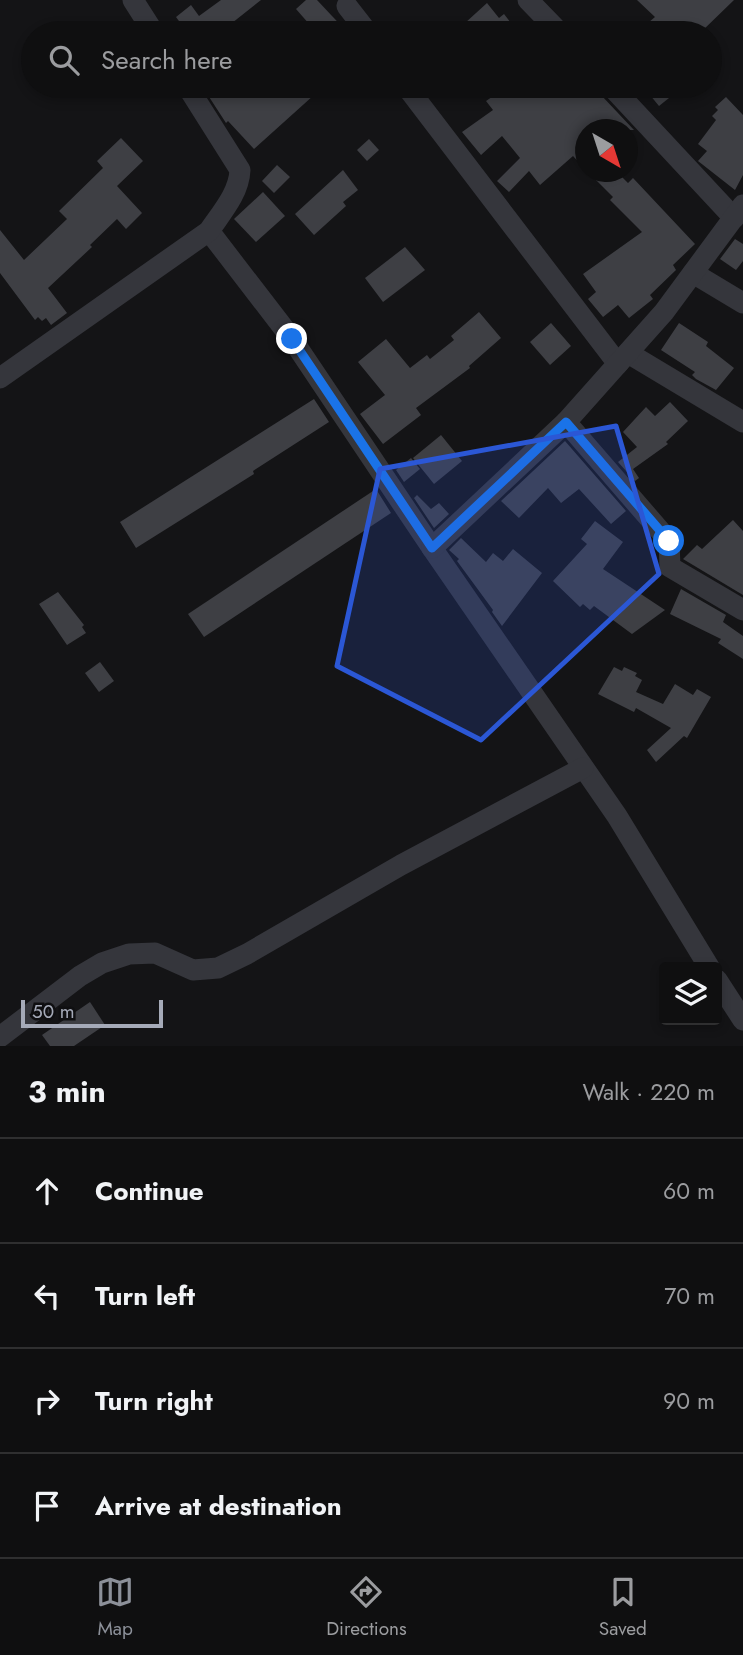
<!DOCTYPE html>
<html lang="en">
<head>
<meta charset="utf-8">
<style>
  :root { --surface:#0f0f10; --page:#1d1d1e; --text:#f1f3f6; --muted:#9b9c9f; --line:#2f2f30; --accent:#8c9099 }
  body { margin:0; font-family:Jost,sans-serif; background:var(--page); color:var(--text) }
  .controls { position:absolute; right:21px; bottom:21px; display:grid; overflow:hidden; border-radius:7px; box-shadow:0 4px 10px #0003 }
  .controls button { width:63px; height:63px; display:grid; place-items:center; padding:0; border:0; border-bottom:2px solid var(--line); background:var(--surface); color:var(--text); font:35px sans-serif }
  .compass { position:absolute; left:575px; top:119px; width:63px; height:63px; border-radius:50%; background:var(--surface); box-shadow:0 4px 10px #0003; rotate:141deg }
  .scale { position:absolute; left:21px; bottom:18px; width:142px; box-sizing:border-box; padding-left:7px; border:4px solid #a5aab8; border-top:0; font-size:19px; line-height:24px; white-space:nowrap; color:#a5aab8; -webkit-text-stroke:5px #0f0f11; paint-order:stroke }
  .stop { position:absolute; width:21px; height:21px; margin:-16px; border:5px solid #1a73e8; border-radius:50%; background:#fff }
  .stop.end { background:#1a73e8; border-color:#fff; box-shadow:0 2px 7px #0008 }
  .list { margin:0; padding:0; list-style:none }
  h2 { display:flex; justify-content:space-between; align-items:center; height:91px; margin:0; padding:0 28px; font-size:30px }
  h2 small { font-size:23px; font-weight:400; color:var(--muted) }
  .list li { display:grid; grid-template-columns:46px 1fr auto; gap:21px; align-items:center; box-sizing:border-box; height:105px; padding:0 28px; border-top:2px solid var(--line) }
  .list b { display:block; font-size:26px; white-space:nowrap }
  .list em { font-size:23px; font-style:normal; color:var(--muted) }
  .icon { flex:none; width:38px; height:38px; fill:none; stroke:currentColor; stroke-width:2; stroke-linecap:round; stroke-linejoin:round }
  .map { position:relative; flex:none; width:743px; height:1046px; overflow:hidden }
  .search { position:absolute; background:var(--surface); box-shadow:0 4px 10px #0003; left:21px; right:21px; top:21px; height:77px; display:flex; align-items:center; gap:18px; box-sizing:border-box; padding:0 24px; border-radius:38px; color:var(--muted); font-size:26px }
  .sheet { height:511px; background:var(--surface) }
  nav { display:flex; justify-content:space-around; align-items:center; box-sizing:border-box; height:98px; border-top:2px solid var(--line); background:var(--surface); font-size:19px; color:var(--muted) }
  nav a { display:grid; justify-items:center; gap:4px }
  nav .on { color:var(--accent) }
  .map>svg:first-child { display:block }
  .building { fill:#3e3f44 }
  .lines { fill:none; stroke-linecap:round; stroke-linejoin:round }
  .street { stroke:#35363c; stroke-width:21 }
  .route { stroke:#1a73e8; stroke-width:9 }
  .marked { fill:#2b57d5; fill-opacity:0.2; stroke:#2b57d5; stroke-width:5; stroke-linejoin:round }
</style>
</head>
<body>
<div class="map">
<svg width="743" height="1046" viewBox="0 0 743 1046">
  <rect width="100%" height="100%" fill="#141416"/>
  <g class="building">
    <polygon points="221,0 261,0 232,23 241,33 177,33 184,28 176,17 191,5 199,16"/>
    <polygon points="306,0 317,0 348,33 317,33 296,9"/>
    <polygon points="637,0 734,0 700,33 636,33 655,17"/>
    <polygon points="487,3 499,18 504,14 514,27 509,30 512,33 454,33"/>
    <polygon points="202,86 324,86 254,149 228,121 226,123"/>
    <polygon points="508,86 598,86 601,95 634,130 585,130 585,169 573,156 540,185 529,171 509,192 497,181 520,158 502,136 481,155 462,132 493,110 486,101"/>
    <polygon points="629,86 684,86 659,106 645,89 638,96"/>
    <polygon points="726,97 743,115 743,175 735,190 698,161 707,151 698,144 716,120 712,116 718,110 715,107"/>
    <polygon points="121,138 143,161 117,186 142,213 126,229 117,219 90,245 92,247 48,288 67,313 51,325 46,318 42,321 38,317 35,320 0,273 0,230 24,260 67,219 59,211 103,168 97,161"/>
    <polygon points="369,139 379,150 367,161 357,150"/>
    <polygon points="277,165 290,177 274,193 262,181"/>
    <polygon points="343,170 358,190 343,202 346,206 314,235 295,214"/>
    <polygon points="588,172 617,172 628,183 633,178 695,244 673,265 676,270 650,295 653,299 629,318 618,305 603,317 588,299 596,292 583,274 642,232 610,200 613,197"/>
    <polygon points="263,192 285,216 256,242 234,219"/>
    <polygon points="735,239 743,244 743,261 736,270 720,259"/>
    <polygon points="405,247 425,270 383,302 365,278"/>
    <polygon points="479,312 501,338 469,366 470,368 416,408 421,415 383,444 360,414 385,395 358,362 386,339 410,368 427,355 430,359 454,340 451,336"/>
    <polygon points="551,323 571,346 550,365 530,342"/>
    <polygon points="679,323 708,342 706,346 734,368 716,390 696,379 692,375 695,372 661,350"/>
    <polygon points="314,399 329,422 253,471 254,474 136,548 120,522"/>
    <polygon points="670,402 688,421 666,442 668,444 633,469 639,478 635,481 618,462 637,447 623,432 646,407 655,416"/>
    <polygon points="441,435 462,461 434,484 413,458"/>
    <polygon points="565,441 626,511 611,524 579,489 561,503 548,488 519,518 501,501"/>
    <polygon points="411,458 420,469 404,482 396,470"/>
    <polygon points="376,489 391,513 204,637 188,614"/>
    <polygon points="417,495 431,509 439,503 449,514 434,528 414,498"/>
    <polygon points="733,520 743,531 743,595 683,559 697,545 702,549"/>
    <polygon points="595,521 623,542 603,569 665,610 632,634 594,606 590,610 583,604 580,607 553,581 587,544 581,539"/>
    <polygon points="461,538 486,562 493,553 503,561 513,549 542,573 502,626 492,612 493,610 457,561 459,559 449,550"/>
    <polygon points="681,589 726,615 723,622 743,636 743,659 718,643 721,639 670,614"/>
    <polygon points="58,592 84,625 82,627 86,633 67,645 39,604"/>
    <polygon points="100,662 114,681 99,692 85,673"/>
    <polygon points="614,667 622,671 624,667 637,673 635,676 642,680 636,692 663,704 675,684 693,695 697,689 711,697 687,738 684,736 656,762 647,750 671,728 636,708 634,712 598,694"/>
    <polygon points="90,1002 105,1025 74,1046 50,1046 42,1035"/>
  </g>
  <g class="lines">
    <g class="street">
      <polyline points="133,0 154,33"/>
      <polyline points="528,0 560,33"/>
      <polyline points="347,6 368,33"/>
      <polyline points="406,86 618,364"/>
      <polyline points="611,86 734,218"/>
      <polyline points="209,231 292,339 432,548 617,816 709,967"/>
      <polyline points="693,273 743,303"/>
      <polyline points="628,353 743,422"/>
      <path d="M0,378L209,231C222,212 239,193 240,170L187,86"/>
      <polyline points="566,422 669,541 670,567 743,610"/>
      <polyline points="432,548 566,422 664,312 743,205"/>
      <polyline points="717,980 743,1020"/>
      <polyline points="0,1037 80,976 102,963 129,954 155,953 193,970 218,968 247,954 401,865 583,768"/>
    </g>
  </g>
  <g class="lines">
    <polyline class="route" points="292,339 432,548 566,422 669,541"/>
  </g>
  <path class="marked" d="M616,426L659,574L481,740L337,666L380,469Z"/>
</svg>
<div class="controls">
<button><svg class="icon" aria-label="layers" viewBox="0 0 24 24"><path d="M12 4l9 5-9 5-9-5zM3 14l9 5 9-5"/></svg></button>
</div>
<svg class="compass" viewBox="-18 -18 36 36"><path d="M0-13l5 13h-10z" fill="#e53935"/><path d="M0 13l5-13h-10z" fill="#9b9c9f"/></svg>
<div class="scale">50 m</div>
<div class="stop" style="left:669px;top:541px"></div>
<div class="stop end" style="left:292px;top:339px"></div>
<div class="search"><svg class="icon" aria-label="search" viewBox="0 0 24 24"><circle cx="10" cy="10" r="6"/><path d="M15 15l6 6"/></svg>Search here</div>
</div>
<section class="sheet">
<h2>3 min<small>Walk · 220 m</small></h2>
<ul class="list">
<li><svg class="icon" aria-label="ahead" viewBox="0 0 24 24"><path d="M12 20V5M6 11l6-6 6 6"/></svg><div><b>Continue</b></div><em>60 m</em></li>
<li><svg class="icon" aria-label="left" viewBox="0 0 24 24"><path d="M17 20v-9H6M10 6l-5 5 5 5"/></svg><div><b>Turn left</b></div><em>70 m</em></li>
<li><svg class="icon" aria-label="right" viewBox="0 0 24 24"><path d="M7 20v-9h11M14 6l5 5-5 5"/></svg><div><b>Turn right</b></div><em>90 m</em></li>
<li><svg class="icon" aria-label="arrive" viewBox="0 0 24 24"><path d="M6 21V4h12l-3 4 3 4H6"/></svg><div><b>Arrive at destination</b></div></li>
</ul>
</section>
<nav>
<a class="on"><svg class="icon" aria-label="map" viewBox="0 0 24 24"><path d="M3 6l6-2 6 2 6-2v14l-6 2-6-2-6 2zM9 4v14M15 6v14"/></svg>Map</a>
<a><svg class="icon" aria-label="directions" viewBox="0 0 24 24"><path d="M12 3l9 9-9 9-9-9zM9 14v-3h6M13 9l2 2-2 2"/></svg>Directions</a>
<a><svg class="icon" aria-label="saved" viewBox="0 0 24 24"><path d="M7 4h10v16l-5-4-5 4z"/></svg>Saved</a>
</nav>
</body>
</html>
